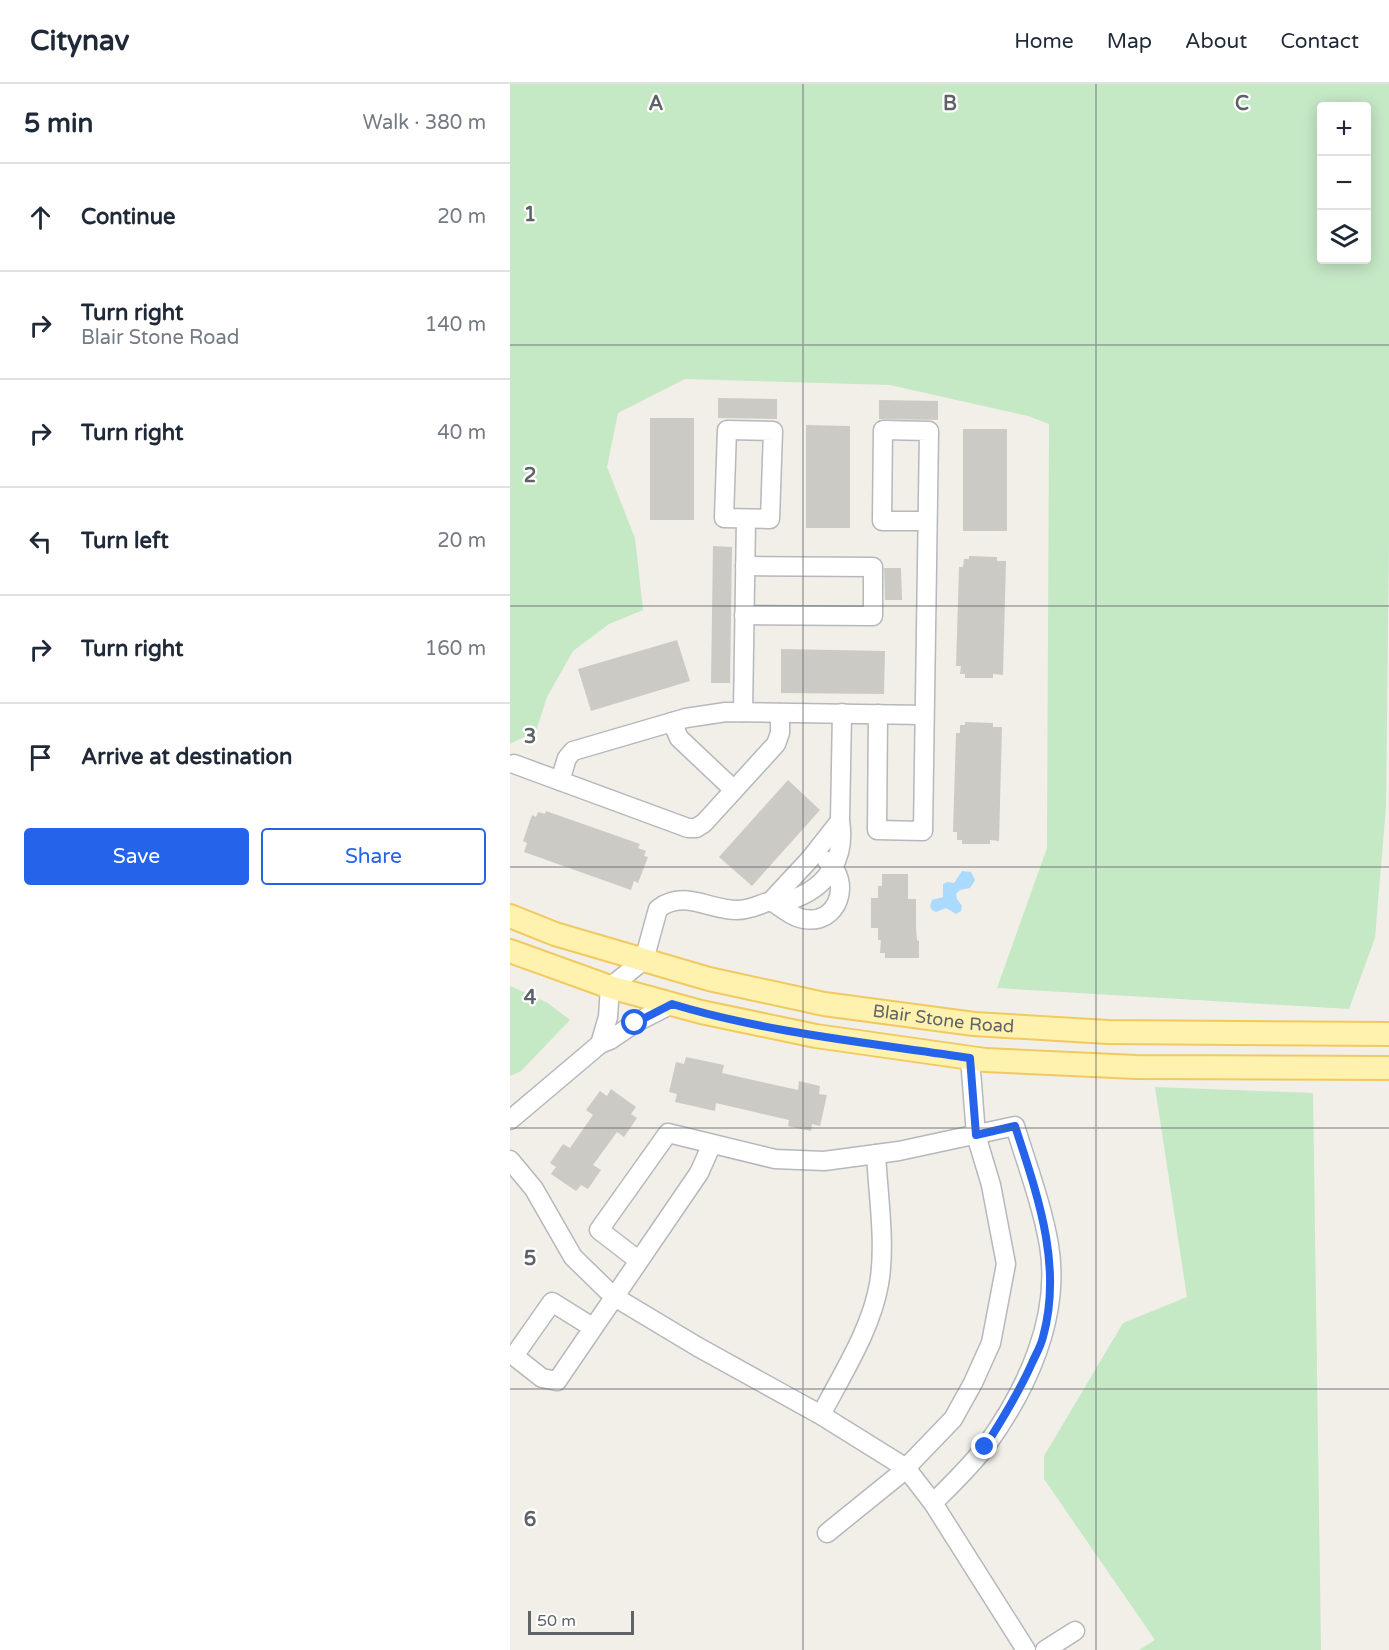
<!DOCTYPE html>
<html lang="en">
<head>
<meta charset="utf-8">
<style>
  :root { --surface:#fff; --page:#f2f2f3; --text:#1f2937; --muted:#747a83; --line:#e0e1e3; --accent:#2563eb }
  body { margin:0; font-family:"Varela Round",sans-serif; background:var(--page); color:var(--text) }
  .controls { position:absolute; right:18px; top:18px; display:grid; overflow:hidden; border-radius:6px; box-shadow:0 3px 15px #0003 }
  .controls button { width:54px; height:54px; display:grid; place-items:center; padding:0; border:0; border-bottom:2px solid var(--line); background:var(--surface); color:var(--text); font:30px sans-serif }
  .scale { position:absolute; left:18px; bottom:15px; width:106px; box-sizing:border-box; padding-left:6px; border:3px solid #5f6368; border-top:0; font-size:16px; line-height:21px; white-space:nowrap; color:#5f6368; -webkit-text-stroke:4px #fff; paint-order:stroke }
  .stop { position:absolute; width:18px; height:18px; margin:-14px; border:4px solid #2563eb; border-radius:50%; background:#fff }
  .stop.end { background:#2563eb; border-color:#fff; box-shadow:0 2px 6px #0008 }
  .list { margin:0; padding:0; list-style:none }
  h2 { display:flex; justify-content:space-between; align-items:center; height:78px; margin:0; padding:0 24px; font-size:26px }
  h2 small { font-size:20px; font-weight:400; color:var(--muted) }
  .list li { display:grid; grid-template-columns:39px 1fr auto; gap:18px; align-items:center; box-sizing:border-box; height:108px; padding:0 24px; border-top:2px solid var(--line) }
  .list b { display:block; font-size:22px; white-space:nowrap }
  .list p { margin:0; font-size:20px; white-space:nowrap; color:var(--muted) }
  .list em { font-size:20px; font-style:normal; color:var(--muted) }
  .actions { display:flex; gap:12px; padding:18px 24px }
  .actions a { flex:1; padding:14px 0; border:2px solid var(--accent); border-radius:6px; text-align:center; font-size:21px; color:var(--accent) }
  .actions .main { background:var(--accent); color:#fff }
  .icon { flex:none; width:33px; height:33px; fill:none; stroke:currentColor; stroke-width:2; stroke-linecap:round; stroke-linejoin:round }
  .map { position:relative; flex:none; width:879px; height:1566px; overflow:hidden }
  header { display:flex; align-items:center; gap:36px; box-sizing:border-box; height:84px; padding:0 30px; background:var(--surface); border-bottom:2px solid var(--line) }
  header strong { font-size:28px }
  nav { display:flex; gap:33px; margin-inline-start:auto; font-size:21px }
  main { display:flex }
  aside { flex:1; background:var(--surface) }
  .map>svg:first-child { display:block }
  .green { fill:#c5e8c5; fill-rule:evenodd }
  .water { fill:#aadaff }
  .building { fill:#cccac5 }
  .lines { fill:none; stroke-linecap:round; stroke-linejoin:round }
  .minor-casing { stroke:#b5b8bc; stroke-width:21 }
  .major-casing { stroke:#f2c960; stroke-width:26 }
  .minor { stroke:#fff; stroke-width:18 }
  .major { stroke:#fff2af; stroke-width:22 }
  .route { stroke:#2563eb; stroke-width:8 }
  .grid { fill:none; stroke:#5f6368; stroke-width:1.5; stroke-opacity:0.55 }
  .labels { text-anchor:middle; stroke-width:4.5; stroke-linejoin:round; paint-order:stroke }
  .street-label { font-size:18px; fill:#5f6368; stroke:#fff }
  .grid-label { font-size:20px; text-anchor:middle; font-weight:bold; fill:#5f6368; stroke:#fff; stroke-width:4.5; stroke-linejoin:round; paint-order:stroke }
</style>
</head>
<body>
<header>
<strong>Citynav</strong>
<nav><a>Home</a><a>Map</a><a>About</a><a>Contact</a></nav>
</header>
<main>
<aside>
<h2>5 min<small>Walk · 380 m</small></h2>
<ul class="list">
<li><svg class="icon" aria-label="ahead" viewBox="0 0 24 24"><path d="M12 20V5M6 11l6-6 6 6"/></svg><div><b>Continue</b></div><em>20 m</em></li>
<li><svg class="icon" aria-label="right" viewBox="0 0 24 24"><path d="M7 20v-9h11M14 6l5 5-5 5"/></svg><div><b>Turn right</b><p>Blair Stone Road</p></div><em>140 m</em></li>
<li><svg class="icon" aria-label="right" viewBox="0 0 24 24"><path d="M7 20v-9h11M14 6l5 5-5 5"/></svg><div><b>Turn right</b></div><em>40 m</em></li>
<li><svg class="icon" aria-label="left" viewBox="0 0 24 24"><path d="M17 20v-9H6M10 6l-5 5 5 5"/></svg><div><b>Turn left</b></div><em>20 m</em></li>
<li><svg class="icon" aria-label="right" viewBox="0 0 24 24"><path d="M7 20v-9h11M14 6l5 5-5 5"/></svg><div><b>Turn right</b></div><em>160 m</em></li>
<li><svg class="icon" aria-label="arrive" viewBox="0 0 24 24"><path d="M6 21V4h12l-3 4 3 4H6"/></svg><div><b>Arrive at destination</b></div></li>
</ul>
<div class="actions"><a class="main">Save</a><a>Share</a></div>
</aside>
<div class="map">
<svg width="879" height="1566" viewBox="0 0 879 1566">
  <rect width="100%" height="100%" fill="#f1efe8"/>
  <g class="green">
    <path d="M0,0H879V456L876,723L865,854L839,925L487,904L537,764L539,340L518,332L380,301L175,295L108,329L97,383L125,454L133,526L99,540L63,567L37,613L26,647L0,660ZM812,22H856V176H812Z"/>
    <polygon points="0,902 36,918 60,936 11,987 0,992"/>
    <polygon points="645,1003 803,1009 811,1566 629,1566 645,1556 534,1395 534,1372 613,1239 677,1213"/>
  </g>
  <polygon class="water" points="452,787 461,788 465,796 460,804 450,806 446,810 447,815 452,822 451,827 446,830 436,824 426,828 422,826 420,822 422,816 433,813 433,800 437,798 444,799"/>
  <g class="building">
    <polygon points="208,314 267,315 267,335 208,334"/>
    <polygon points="369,316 428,317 428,336 369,335"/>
    <rect x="140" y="334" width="44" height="102"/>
    <polygon points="296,341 340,342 340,444 296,444"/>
    <rect x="453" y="345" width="44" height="102"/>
    <polygon points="203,462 222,463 220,599 201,599"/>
    <polygon points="459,472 487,473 487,477 496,477 493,591 483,590 483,594 455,594 455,590 450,590 451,582 446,582 449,483 453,483 454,475 459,475"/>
    <polygon points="374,484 391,484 392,516 375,516"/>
    <polygon points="167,556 180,597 81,627 68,585"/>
    <polygon points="271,565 375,567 374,610 271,609"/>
    <polygon points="455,638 483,639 483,643 492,643 489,757 480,756 480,760 452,760 452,756 447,756 447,748 443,748 446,649 450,649 450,641 455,641"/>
    <polygon points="278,696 310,726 242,802 209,773"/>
    <polygon points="36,727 130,760 128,764 136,767 134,772 138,773 128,799 124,797 121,806 14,768 17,759 13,757 22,731 26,733 28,728 35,730"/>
    <polygon points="372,790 398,790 398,815 406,815 406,843 407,856 409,857 409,874 375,874 375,869 370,869 371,856 368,856 368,844 361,844 361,814 368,814 368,802 372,802"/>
    <polygon points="176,973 214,981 212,989 288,1006 289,997 310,1002 309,1010 317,1011 310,1042 302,1040 301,1047 278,1042 279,1036 206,1019 205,1027 165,1018 167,1010 159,1008 166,978 174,980"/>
    <polygon points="101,1005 126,1023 121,1030 127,1034 114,1053 107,1048 83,1081 91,1086 78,1105 71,1101 66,1107 41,1090 46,1083 40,1079 53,1060 60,1064 83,1031 76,1026 90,1007 97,1012"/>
  </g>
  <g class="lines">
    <g class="minor-casing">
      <g id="minor">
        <polygon points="217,346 263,347 260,435 214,434"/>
        <polyline points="234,531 363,532 363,483 235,482"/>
        <polyline points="233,628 236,435"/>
        <polyline points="368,630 367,746 413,747 419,347 373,346 372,437 417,437"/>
        <polyline points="162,638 169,654 224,706"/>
        <polyline points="4,680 178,744 186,744 194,739 266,660 270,649 270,629"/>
        <polyline points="50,697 57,674 63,667 176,634 216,628 414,631"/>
        <polyline points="330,737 332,629"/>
        <path d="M261,817C271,823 282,833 294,835C329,841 342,797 317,777"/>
        <path d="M90,960L98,933L100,903L134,876L148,825C173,805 199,826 227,826C239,826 248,821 258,818C267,815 277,818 286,814C319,801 336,772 330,737L300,775L261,817"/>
        <polyline points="0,1036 90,960 100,956 125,939 162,920"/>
        <polyline points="0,1076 24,1105 63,1173 103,1212 188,1263 311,1331 396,1384 423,1419 516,1566"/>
        <path d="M128,1176L89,1146L158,1049L265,1075L314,1077L389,1067L505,1042C517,1081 532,1121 539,1161C551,1233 517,1305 476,1362C461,1382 441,1401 423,1419"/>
        <polyline points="82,1243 42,1218 4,1272 32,1294 47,1297 189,1089 202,1060"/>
        <path d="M311,1331C332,1290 361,1246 369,1200C376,1161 368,1110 366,1070"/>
        <polyline points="317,1449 390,1390 443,1335 463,1299 481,1259 496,1180 481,1101 466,1051 460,974"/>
        <polyline points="535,1566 565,1547"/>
      </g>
    </g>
    <g class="major-casing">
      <g id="major">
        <path id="s1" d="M0,832L45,850L199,895L314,920L464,940L598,948L879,950"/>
        <polyline points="0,867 100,903 191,928 306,952 475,976 626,983 879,984"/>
      </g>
    </g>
    <use href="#minor" class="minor"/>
    <use href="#major" class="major"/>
  </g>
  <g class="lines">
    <path class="route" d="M125,939L162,920C258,949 361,959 460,974L466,1051L505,1042C527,1110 553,1181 533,1253C531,1262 526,1270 522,1279C509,1309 492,1335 475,1363"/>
  </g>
  <path class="grid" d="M293,0V1566M586,0V1566M0,261H879M0,522H879M0,783H879M0,1044H879M0,1305H879"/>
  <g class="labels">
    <g class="street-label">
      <text dy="6" stroke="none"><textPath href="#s1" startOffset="447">Blair Stone Road</textPath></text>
    </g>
  </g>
  <g class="grid-label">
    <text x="146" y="26">A</text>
    <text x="440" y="26">B</text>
    <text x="732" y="26">C</text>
    <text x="20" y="137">1</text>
    <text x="20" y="398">2</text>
    <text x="20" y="659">3</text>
    <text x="20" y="920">4</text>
    <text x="20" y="1181">5</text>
    <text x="20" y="1442">6</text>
  </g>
</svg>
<div class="controls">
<button>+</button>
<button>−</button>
<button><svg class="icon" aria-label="layers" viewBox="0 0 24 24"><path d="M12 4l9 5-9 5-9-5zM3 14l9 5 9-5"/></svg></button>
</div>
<div class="scale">50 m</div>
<div class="stop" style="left:125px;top:939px"></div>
<div class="stop end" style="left:475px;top:1363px"></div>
</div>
</main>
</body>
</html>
